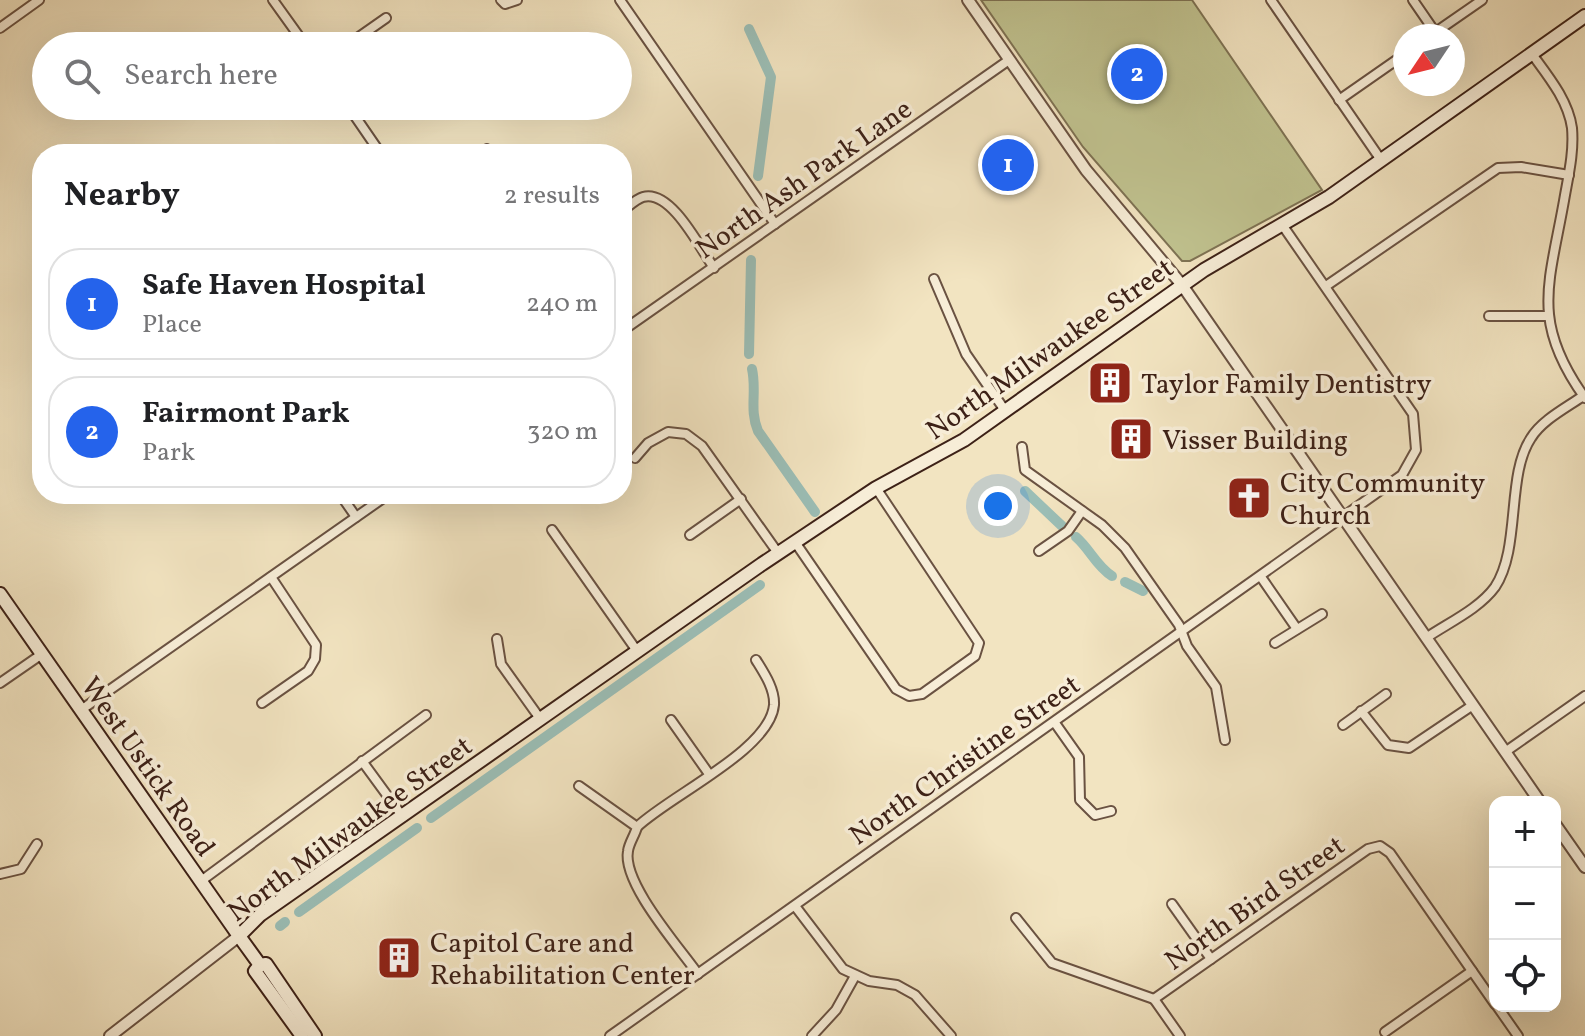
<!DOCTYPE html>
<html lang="en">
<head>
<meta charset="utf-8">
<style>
  :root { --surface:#fff; --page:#f6f6f6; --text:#202124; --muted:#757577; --line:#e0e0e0; --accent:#2563eb }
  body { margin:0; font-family:Vollkorn,serif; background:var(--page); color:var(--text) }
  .controls { position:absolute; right:24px; bottom:24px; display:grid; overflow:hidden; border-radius:16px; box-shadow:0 8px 32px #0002 }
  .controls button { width:72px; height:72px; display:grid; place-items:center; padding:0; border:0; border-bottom:2px solid var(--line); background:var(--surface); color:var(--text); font:40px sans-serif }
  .compass { position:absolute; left:1393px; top:24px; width:72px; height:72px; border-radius:50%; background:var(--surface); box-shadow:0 8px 32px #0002; rotate:235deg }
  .you { position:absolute; left:998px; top:506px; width:28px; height:28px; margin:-20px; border:6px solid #fff; border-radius:50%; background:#1a73e8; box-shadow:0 0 0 12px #1a73e833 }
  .badge { display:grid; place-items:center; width:52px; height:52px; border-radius:50%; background:var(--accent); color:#fff; font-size:26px; font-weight:700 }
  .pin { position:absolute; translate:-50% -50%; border:4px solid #fff; box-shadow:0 2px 8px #0006 }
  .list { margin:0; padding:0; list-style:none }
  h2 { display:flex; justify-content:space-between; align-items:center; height:104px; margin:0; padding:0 32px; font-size:34px }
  h2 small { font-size:26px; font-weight:400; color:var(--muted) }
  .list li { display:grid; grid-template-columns:52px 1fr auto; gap:24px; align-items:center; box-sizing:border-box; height:112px; margin:0 16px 16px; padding:0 16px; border:2px solid var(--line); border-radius:32px }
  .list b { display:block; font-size:30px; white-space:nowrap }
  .list p { margin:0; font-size:26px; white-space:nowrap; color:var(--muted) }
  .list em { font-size:26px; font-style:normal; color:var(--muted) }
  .icon { flex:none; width:44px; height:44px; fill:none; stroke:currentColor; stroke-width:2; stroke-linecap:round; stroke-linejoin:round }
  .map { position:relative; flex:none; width:1585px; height:1036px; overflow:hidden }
  .search { position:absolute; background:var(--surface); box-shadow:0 8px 32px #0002; left:32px; top:32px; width:600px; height:88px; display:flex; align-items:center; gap:20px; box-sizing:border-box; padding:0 28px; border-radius:44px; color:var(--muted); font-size:30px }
  .panel { position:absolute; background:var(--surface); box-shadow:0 8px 32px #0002; left:32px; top:144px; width:600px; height:360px; border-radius:32px }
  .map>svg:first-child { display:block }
  .park { fill:#c0c28f; stroke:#7e7253; stroke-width:2 }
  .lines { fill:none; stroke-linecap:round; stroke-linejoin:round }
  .canal { stroke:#9bbeb6; stroke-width:10 }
  .minor-casing { stroke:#6a5242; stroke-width:12 }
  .tertiary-casing { stroke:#6a5242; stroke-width:14 }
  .secondary-casing { stroke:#3d2117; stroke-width:16 }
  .minor { stroke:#f7edd7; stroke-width:8 }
  .tertiary { stroke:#f7edd7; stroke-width:10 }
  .secondary { stroke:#f7edd7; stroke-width:12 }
  .labels { text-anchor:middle; stroke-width:7; stroke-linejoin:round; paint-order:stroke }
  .street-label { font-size:28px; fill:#3d2117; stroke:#f7edd7 }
  .poi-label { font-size:28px; fill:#3d2117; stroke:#f7edd7; text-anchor:start }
</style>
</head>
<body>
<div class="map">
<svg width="1585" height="1036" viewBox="0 0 1585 1036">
  <rect width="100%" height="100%" fill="#f2e4c1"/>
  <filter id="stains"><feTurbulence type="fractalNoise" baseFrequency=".0025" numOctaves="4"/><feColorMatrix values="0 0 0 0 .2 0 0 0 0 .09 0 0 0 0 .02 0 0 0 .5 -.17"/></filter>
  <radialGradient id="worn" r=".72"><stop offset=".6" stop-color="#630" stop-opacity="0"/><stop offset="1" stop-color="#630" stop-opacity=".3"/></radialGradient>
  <polygon class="park" points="981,0 1192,0 1322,190 1190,261 1182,261 1083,147"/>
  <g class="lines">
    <g class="canal">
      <polyline points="749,29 771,77 758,176"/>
      <polyline points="749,354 751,260"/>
      <path d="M752,369C757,391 749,410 758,431L815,512"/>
      <polyline points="1025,491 1062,526"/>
      <path d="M1076,537C1090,549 1096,566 1112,576"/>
      <polyline points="1125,582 1143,591"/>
      <polyline points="431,818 760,585"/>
      <polyline points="299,912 417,828"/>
      <polyline points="280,926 285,922"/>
    </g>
    <g class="minor-casing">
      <g id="minor">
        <polyline points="273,0 306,46"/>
        <polyline points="501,0 505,4 517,0"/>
        <polyline points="620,0 775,224"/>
        <polyline points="1271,0 1381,160"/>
        <polyline points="1413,0 1435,32"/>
        <polyline points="0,28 39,0"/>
        <polyline points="1430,36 1482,0"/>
        <polyline points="346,46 386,18"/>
        <path d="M1532,54C1548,76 1568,100 1572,128C1574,151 1569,173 1565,195C1550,283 1529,320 1585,398"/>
        <polyline points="1339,100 1405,54"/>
        <polyline points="348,106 381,154"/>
        <polyline points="479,154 487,149"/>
        <path d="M622,211C628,207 636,199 643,197C671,189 700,248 714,268"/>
        <polyline points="934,279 966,354 1006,412"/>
        <polyline points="1326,286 1498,168 1521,167 1569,175"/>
        <polyline points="1489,316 1547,316"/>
        <polyline points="622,331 1009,60"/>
        <polyline points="1022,447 1025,470 1102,525 1125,548 1179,625 1187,646 1216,687 1225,740"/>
        <polyline points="635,458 648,443 668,432 686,434 702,446 778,553"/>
        <polyline points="340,494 356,517"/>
        <polyline points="552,530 637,651"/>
        <polyline points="690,535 741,499"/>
        <polyline points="795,542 896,689 909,696 922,694 975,656 979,643 876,488"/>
        <polyline points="1039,551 1068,531 1082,511"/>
        <polyline points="1261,577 1297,629"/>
        <path d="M1426,638C1448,623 1479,609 1495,587C1521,548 1506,475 1531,438C1542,420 1566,408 1583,396"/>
        <polyline points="497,639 501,664 541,720"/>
        <polyline points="1275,643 1322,614"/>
        <polyline points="0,683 42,654"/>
        <polyline points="262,703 308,671 315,659 316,645 271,577"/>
        <polyline points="81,710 389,494"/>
        <polyline points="1361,711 1388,745 1409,748 1473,705"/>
        <polyline points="671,720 709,774"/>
        <polyline points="1055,723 1079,757 1080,800 1095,815 1111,811"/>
        <polyline points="1343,725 1386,694"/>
        <polyline points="1505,752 1585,696"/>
        <polyline points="362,761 403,817"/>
        <path d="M579,786L637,827C635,835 629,843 628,851C622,883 679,947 698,974"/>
        <path d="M637,827C669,796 770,750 774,705C775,689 764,673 756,660"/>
        <polyline points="0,874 21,869 37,844"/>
        <polyline points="201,881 426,715"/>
        <polyline points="1172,904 1211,959"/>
        <polyline points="795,906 843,969 869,981 897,985 915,995 951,1036"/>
        <polyline points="1016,918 1052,963 1154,999"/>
        <polyline points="1154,999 1368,849 1380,846 1390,853 1495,1004"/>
        <polyline points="1154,999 1180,1036"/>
        <polyline points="1497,1006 1518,1036"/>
        <polyline points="1385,1032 1472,971"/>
        <polyline points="610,1036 1402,475 1416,450 1413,414 1283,226"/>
        <polyline points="812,1036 836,1010 855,976"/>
      </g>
    </g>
    <g class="tertiary-casing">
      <g id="tertiary">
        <polyline points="968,0 1086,170 1182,285 1540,802"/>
        <polyline points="1555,824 1585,867"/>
        <polyline points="110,1036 239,936"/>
      </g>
    </g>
    <g class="secondary-casing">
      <g id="secondary">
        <polyline points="0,594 239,936 260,965 266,964 315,1036"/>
        <polyline points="239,936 260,915 762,564 876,488 964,440 1204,270 1329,197 1585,16"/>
        <polyline points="260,965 255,971 302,1036"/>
      </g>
    </g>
    <use href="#minor" class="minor"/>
    <use href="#tertiary" class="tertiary"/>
    <use href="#secondary" class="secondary"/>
  </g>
  <defs>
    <g id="building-square" transform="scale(2.3)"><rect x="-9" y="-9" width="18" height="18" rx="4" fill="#8f2418" stroke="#f7edd7"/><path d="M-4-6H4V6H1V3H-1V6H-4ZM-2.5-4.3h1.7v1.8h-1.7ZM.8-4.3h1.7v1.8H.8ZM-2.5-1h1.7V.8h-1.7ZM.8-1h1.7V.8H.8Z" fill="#fff"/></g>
    <g id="church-square" transform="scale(2.3)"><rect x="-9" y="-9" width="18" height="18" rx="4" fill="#8f2418" stroke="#f7edd7"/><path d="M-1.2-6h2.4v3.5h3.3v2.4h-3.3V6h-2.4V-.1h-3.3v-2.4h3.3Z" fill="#fff"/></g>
  </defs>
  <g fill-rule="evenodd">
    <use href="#building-square" x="1110" y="383"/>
    <use href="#building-square" x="1131" y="439"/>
    <use href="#church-square" x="1249" y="498"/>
    <use href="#building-square" x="399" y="958"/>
  </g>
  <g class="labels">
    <g class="street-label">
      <text transform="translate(803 178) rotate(-35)" y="10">North Ash Park Lane</text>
      <text transform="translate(1049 348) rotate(-35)" y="10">North Milwaukee Street</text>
      <text transform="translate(964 759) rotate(-35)" y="10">North Christine Street</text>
      <text transform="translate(149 766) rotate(55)" y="10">West Ustick Road</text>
      <text transform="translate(349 828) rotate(-36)" y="10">North Milwaukee Street</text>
      <text transform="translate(1254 902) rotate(-35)" y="10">North Bird Street</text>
    </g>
    <g class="poi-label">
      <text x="1141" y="393">Taylor Family Dentistry</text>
      <text x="1162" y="449">Visser Building</text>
      <text x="1280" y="492">City Community<tspan x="1280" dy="32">Church</tspan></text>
      <text x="430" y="952">Capitol Care and<tspan x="430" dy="32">Rehabilitation Center</tspan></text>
    </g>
  </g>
  <rect width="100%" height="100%" filter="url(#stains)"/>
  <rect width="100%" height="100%" fill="url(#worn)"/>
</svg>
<div class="controls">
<button>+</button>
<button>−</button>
<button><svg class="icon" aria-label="locate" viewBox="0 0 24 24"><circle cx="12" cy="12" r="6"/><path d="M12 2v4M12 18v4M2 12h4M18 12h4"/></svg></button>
</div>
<svg class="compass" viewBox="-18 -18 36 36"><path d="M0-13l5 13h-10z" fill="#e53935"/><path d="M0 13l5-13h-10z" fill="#757577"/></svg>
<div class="you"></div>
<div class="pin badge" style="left:1008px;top:165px">1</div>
<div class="pin badge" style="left:1137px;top:74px">2</div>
<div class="search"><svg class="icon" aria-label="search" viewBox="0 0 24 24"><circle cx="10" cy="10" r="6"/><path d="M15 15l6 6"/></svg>Search here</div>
<section class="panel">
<h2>Nearby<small>2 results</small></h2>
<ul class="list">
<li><span class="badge">1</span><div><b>Safe Haven Hospital</b><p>Place</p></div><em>240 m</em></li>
<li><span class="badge">2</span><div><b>Fairmont Park</b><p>Park</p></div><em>320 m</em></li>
</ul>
</section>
</div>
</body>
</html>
